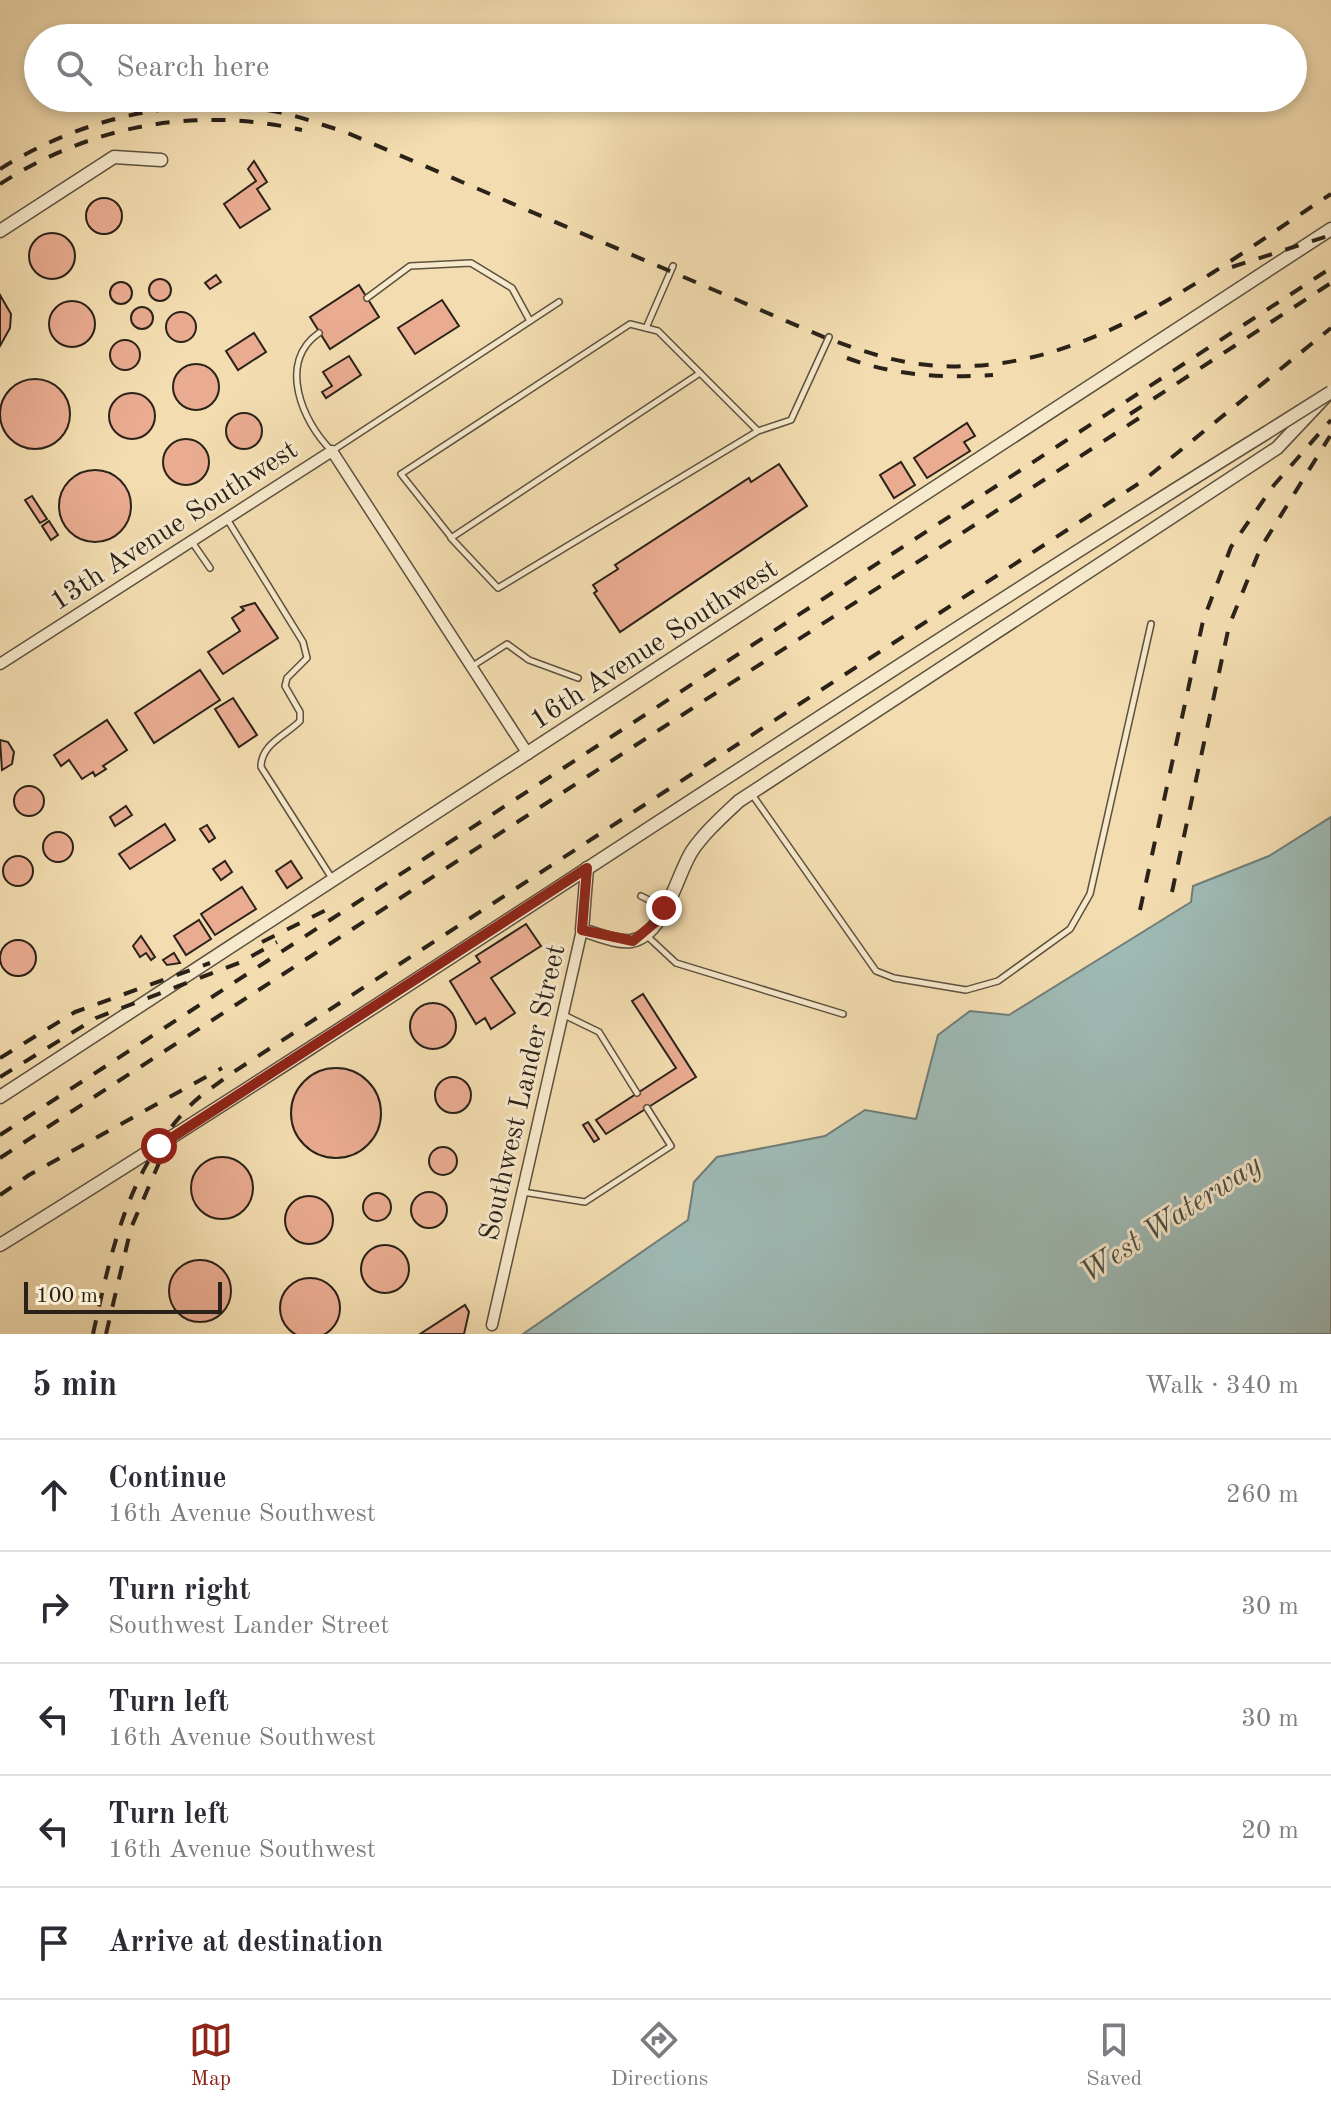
<!DOCTYPE html>
<html lang="en">
<head>
<meta charset="utf-8">
<style>
  :root { --surface:#fff; --page:#f2f2f3; --text:#2b2b33; --muted:#7c7c81; --line:#e1e1e2; --accent:#8f2418 }
  body { margin:0; font-family:"Old Standard TT",serif; background:var(--page); color:var(--text) }
  .scale { position:absolute; left:24px; bottom:20px; width:198px; box-sizing:border-box; padding-left:8px; border:4px solid #2a2219; border-top:0; font-size:22px; line-height:28px; white-space:nowrap; color:#2a2219; -webkit-text-stroke:6px #f7e9cc; paint-order:stroke }
  .stop { position:absolute; width:24px; height:24px; margin:-18px; border:6px solid #8f2418; border-radius:50%; background:#fff }
  .stop.end { background:#8f2418; border-color:#fff; box-shadow:0 2px 8px #0008 }
  .list { margin:0; padding:0; list-style:none }
  h2 { display:flex; justify-content:space-between; align-items:center; height:104px; margin:0; padding:0 32px; font-size:34px }
  h2 small { font-size:26px; font-weight:400; color:var(--muted) }
  .list li { display:grid; grid-template-columns:52px 1fr auto; gap:24px; align-items:center; box-sizing:border-box; height:112px; padding:0 32px; border-top:2px solid var(--line) }
  .list b { display:block; font-size:30px; white-space:nowrap }
  .list p { margin:0; font-size:26px; white-space:nowrap; color:var(--muted) }
  .list em { font-size:26px; font-style:normal; color:var(--muted) }
  .icon { flex:none; width:44px; height:44px; fill:none; stroke:currentColor; stroke-width:2; stroke-linecap:round; stroke-linejoin:round }
  .map { position:relative; flex:none; width:1331px; height:1334px; overflow:hidden }
  .search { position:absolute; background:var(--surface); box-shadow:0 4px 12px #0003; left:24px; right:24px; top:24px; height:88px; display:flex; align-items:center; gap:20px; box-sizing:border-box; padding:0 28px; border-radius:44px; color:var(--muted); font-size:30px }
  .sheet { height:664px; background:var(--surface) }
  nav { display:flex; justify-content:space-around; align-items:center; box-sizing:border-box; height:112px; border-top:2px solid var(--line); background:var(--surface); font-size:22px; color:var(--muted) }
  nav a { display:grid; justify-items:center; gap:4px }
  nav .on { color:var(--accent) }
  .map>svg:first-child { display:block }
  .water { fill:#9ebab5; stroke:#707d77; stroke-width:2 }
  .building { fill:#eaac91; stroke:#2a2219; stroke-width:2 }
  .lines { fill:none; stroke-linecap:round; stroke-linejoin:round }
  .service-casing { stroke:#5c513f; stroke-width:8 }
  .minor-casing { stroke:#5c513f; stroke-width:13 }
  .tertiary-casing { stroke:#5c513f; stroke-width:15 }
  .service { stroke:#f7e9cc; stroke-width:5 }
  .minor { stroke:#f7e9cc; stroke-width:10 }
  .tertiary { stroke:#f7e9cc; stroke-width:12 }
  .rail { stroke:#2a2219; stroke-width:4; stroke-dasharray:14 14; stroke-linecap:butt }
  .tertiary-bridge-casing { stroke:#5c513f; stroke-width:15; stroke-linecap:butt }
  .tertiary-bridge { stroke:#f7e9cc; stroke-width:12 }
  .route { stroke:#8f2418; stroke-width:10 }
  .labels { text-anchor:middle; stroke-width:6; stroke-linejoin:round; paint-order:stroke }
  .street-label { font-size:28px; fill:#2a2219; stroke:#f7e9cc }
  .water-label { font-size:30px; font-style:italic; fill:#4d5048; stroke:#f7e9cc }
</style>
</head>
<body>
<div class="map">
<svg width="1331" height="1334" viewBox="0 0 1331 1334">
  <rect width="100%" height="100%" fill="#f3ddb0"/>
  <filter id="stains"><feTurbulence type="fractalNoise" baseFrequency=".0025" numOctaves="4"/><feColorMatrix values="0 0 0 0 .2 0 0 0 0 .09 0 0 0 0 .02 0 0 0 .5 -.17"/></filter>
  <radialGradient id="worn" r=".72"><stop offset=".6" stop-color="#630" stop-opacity="0"/><stop offset="1" stop-color="#630" stop-opacity=".3"/></radialGradient>
  <polygon class="water" points="1331,817 1331,1334 523,1334 688,1220 694,1182 717,1157 825,1136 865,1110 916,1119 938,1035 970,1011 1009,1015 1191,902 1193,886 1269,856"/>
  <g class="building">
    <polygon points="254,161 267,182 257,189 270,209 240,228 224,204 256,181 248,169"/>
    <circle cx="104" cy="216" r="18"/>
    <circle cx="52" cy="256" r="23"/>
    <polygon points="216,275 221,282 210,289 205,283"/>
    <circle cx="160" cy="290" r="11"/>
    <circle cx="121" cy="293" r="11"/>
    <polygon points="359,285 379,317 330,349 310,317"/>
    <polygon points="0,295 11,314 10,328 0,346"/>
    <polygon points="442,300 459,326 415,354 398,328"/>
    <circle cx="72" cy="324" r="23"/>
    <circle cx="142" cy="318" r="11"/>
    <circle cx="181" cy="327" r="15"/>
    <polygon points="254,333 266,352 238,370 226,351"/>
    <circle cx="125" cy="355" r="15"/>
    <polygon points="349,356 361,375 326,398 322,392 332,386 323,372"/>
    <circle cx="196" cy="387" r="23"/>
    <circle cx="35" cy="414" r="35"/>
    <circle cx="132" cy="416" r="23"/>
    <circle cx="244" cy="431" r="18"/>
    <polygon points="967,423 975,436 964,442 970,451 927,478 914,458"/>
    <circle cx="186" cy="462" r="23"/>
    <polygon points="901,462 915,485 894,498 880,475"/>
    <polygon points="779,464 807,506 620,632 594,593 597,591 593,585 618,569 615,565 749,478 751,482"/>
    <circle cx="95" cy="506" r="36"/>
    <polygon points="32,496 47,519 40,523 25,500"/>
    <polygon points="49,521 58,535 51,540 42,526"/>
    <polygon points="255,603 278,638 223,674 208,652 240,631 232,618 244,610 241,607"/>
    <polygon points="200,670 220,700 154,743 135,713"/>
    <polygon points="233,698 257,735 239,747 215,709"/>
    <polygon points="107,720 127,750 103,766 106,769 95,776 93,772 82,779 69,760 61,766 54,755"/>
    <polygon points="0,740 8,742 14,752 12,764 2,770"/>
    <circle cx="29" cy="801" r="15"/>
    <polygon points="126,806 132,815 115,826 110,817"/>
    <polygon points="165,824 175,840 130,869 119,854"/>
    <polygon points="207,825 215,838 209,842 200,829"/>
    <circle cx="58" cy="847" r="15"/>
    <circle cx="18" cy="871" r="15"/>
    <polygon points="225,861 232,872 221,880 213,869"/>
    <polygon points="291,861 302,878 287,888 276,871"/>
    <polygon points="242,887 256,909 215,935 201,914"/>
    <polygon points="199,920 211,939 186,955 174,936"/>
    <polygon points="526,924 541,946 491,978 515,1013 491,1029 485,1018 476,1024 450,981 480,962 476,956"/>
    <polygon points="141,936 155,957 151,960 146,953 140,957 133,946"/>
    <circle cx="18" cy="958" r="18"/>
    <polygon points="174,953 180,963 167,965 163,960"/>
    <polygon points="643,994 696,1077 606,1134 596,1120 676,1068 632,1001"/>
    <circle cx="433" cy="1026" r="23"/>
    <circle cx="336" cy="1113" r="45"/>
    <circle cx="453" cy="1095" r="18"/>
    <polygon points="588,1122 599,1139 594,1142 583,1125"/>
    <circle cx="443" cy="1161" r="14"/>
    <circle cx="222" cy="1188" r="31"/>
    <circle cx="429" cy="1210" r="18"/>
    <circle cx="377" cy="1207" r="14"/>
    <circle cx="309" cy="1220" r="24"/>
    <circle cx="385" cy="1269" r="24"/>
    <circle cx="200" cy="1291" r="31"/>
    <circle cx="310" cy="1308" r="30"/>
    <polygon points="465,1305 469,1312 464,1334 420,1334"/>
  </g>
  <g class="lines">
    <g class="service-casing">
      <g id="service">
        <polyline points="367,298 410,266 471,263 512,288 530,321"/>
        <polyline points="646,328 673,266"/>
        <path d="M319,333C277,362 302,422 332,451L559,302"/>
        <polyline points="758,431 700,373 451,538 498,588 758,431 791,420 829,337"/>
        <path d="M227,519L303,642L307,658L287,678L285,686L300,712V721C285,736 261,744 261,767L333,880"/>
        <polyline points="451,537 401,474 630,324 658,331 700,373"/>
        <polyline points="192,542 210,568"/>
        <polyline points="471,667 507,644 529,660 578,678"/>
        <polyline points="751,793 876,971 894,978 966,990 998,981 1070,929 1090,894 1151,624"/>
        <polyline points="641,896 663,907"/>
        <polyline points="646,935 676,963 843,1014"/>
        <polyline points="564,1015 599,1032 637,1093"/>
        <polyline points="523,1192 585,1202 671,1146 647,1108"/>
      </g>
    </g>
    <g class="minor-casing">
      <g id="minor">
        <polyline points="0,664 332,451 528,754"/>
        <polyline points="492,1325 582,930"/>
      </g>
    </g>
    <g class="tertiary-casing">
      <g id="tertiary">
        <polyline points="0,231 114,157 161,160"/>
        <path d="M587,868L582,930C597,934 616,943 631,941C665,935 676,876 692,851C705,832 722,817 739,801L1277,448L1326,396"/>
        <polyline points="0,1097 1331,229"/>
        <path d="M0,1245C426,980 840,697 1266,433"/>
      </g>
    </g>
    <use href="#service" class="service"/>
    <use href="#minor" class="minor"/>
    <use href="#tertiary" class="tertiary"/>
    <g class="rail">
      <path d="M0,169C81,118 182,94 278,112C300,116 321,125 343,131L826,338C857,349 887,360 919,364C1077,384 1207,274 1331,194"/>
      <path d="M0,184C92,125 195,106 302,130"/>
      <polyline points="1232,267 1331,235"/>
      <path d="M847,358C896,376 941,378 993,375"/>
      <polyline points="1130,414 1331,283"/>
      <polyline points="1172,892 1229,626 1260,549 1330,436"/>
      <polyline points="1140,910 1203,621 1231,547 1274,485 1331,420"/>
      <polyline points="262,942 330,908"/>
      <polyline points="0,1058 75,1012 210,963"/>
      <polyline points="0,1077 96,1018 241,962 277,942"/>
      <polyline points="0,1135 1331,268"/>
      <polyline points="0,1158 1147,413"/>
      <polyline points="0,1195 29,1175 222,1068"/>
      <path d="M93,1334C111,1252 127,1173 186,1110C198,1096 215,1086 229,1075L1144,480L1331,328"/>
      <polyline points="106,1334 131,1228 162,1156"/>
    </g>
    <g class="tertiary-bridge-casing">
      <polyline id="tertiary-bridge" points="1266,433 1331,392"/>
    </g>
    <use href="#tertiary-bridge" class="tertiary-bridge"/>
  </g>
  <g class="lines">
    <polyline class="route" points="159,1146 587,868 582,930 633,941 658,920 664,908"/>
  </g>
  <g class="labels">
    <g class="street-label">
      <text transform="translate(173 524) rotate(-33)" y="10">13th Avenue Southwest</text>
      <text transform="translate(653 643) rotate(-33)" y="10">16th Avenue Southwest</text>
      <text transform="translate(521 1092) rotate(-77)" y="10">Southwest Lander Street</text>
    </g>
    <g class="water-label">
      <text transform="translate(1170 1218) rotate(-33)" y="10">West Waterway</text>
    </g>
  </g>
  <rect width="100%" height="100%" filter="url(#stains)"/>
  <rect width="100%" height="100%" fill="url(#worn)"/>
</svg>
<div class="scale">100 m</div>
<div class="stop" style="left:159px;top:1146px"></div>
<div class="stop end" style="left:664px;top:908px"></div>
<div class="search"><svg class="icon" aria-label="search" viewBox="0 0 24 24"><circle cx="10" cy="10" r="6"/><path d="M15 15l6 6"/></svg>Search here</div>
</div>
<section class="sheet">
<h2>5 min<small>Walk · 340 m</small></h2>
<ul class="list">
<li><svg class="icon" aria-label="ahead" viewBox="0 0 24 24"><path d="M12 20V5M6 11l6-6 6 6"/></svg><div><b>Continue</b><p>16th Avenue Southwest</p></div><em>260 m</em></li>
<li><svg class="icon" aria-label="right" viewBox="0 0 24 24"><path d="M7 20v-9h11M14 6l5 5-5 5"/></svg><div><b>Turn right</b><p>Southwest Lander Street</p></div><em>30 m</em></li>
<li><svg class="icon" aria-label="left" viewBox="0 0 24 24"><path d="M17 20v-9H6M10 6l-5 5 5 5"/></svg><div><b>Turn left</b><p>16th Avenue Southwest</p></div><em>30 m</em></li>
<li><svg class="icon" aria-label="left" viewBox="0 0 24 24"><path d="M17 20v-9H6M10 6l-5 5 5 5"/></svg><div><b>Turn left</b><p>16th Avenue Southwest</p></div><em>20 m</em></li>
<li><svg class="icon" aria-label="arrive" viewBox="0 0 24 24"><path d="M6 21V4h12l-3 4 3 4H6"/></svg><div><b>Arrive at destination</b></div></li>
</ul>
</section>
<nav>
<a class="on"><svg class="icon" aria-label="map" viewBox="0 0 24 24"><path d="M3 6l6-2 6 2 6-2v14l-6 2-6-2-6 2zM9 4v14M15 6v14"/></svg>Map</a>
<a><svg class="icon" aria-label="directions" viewBox="0 0 24 24"><path d="M12 3l9 9-9 9-9-9zM9 14v-3h6M13 9l2 2-2 2"/></svg>Directions</a>
<a><svg class="icon" aria-label="saved" viewBox="0 0 24 24"><path d="M7 4h10v16l-5-4-5 4z"/></svg>Saved</a>
</nav>
</body>
</html>
